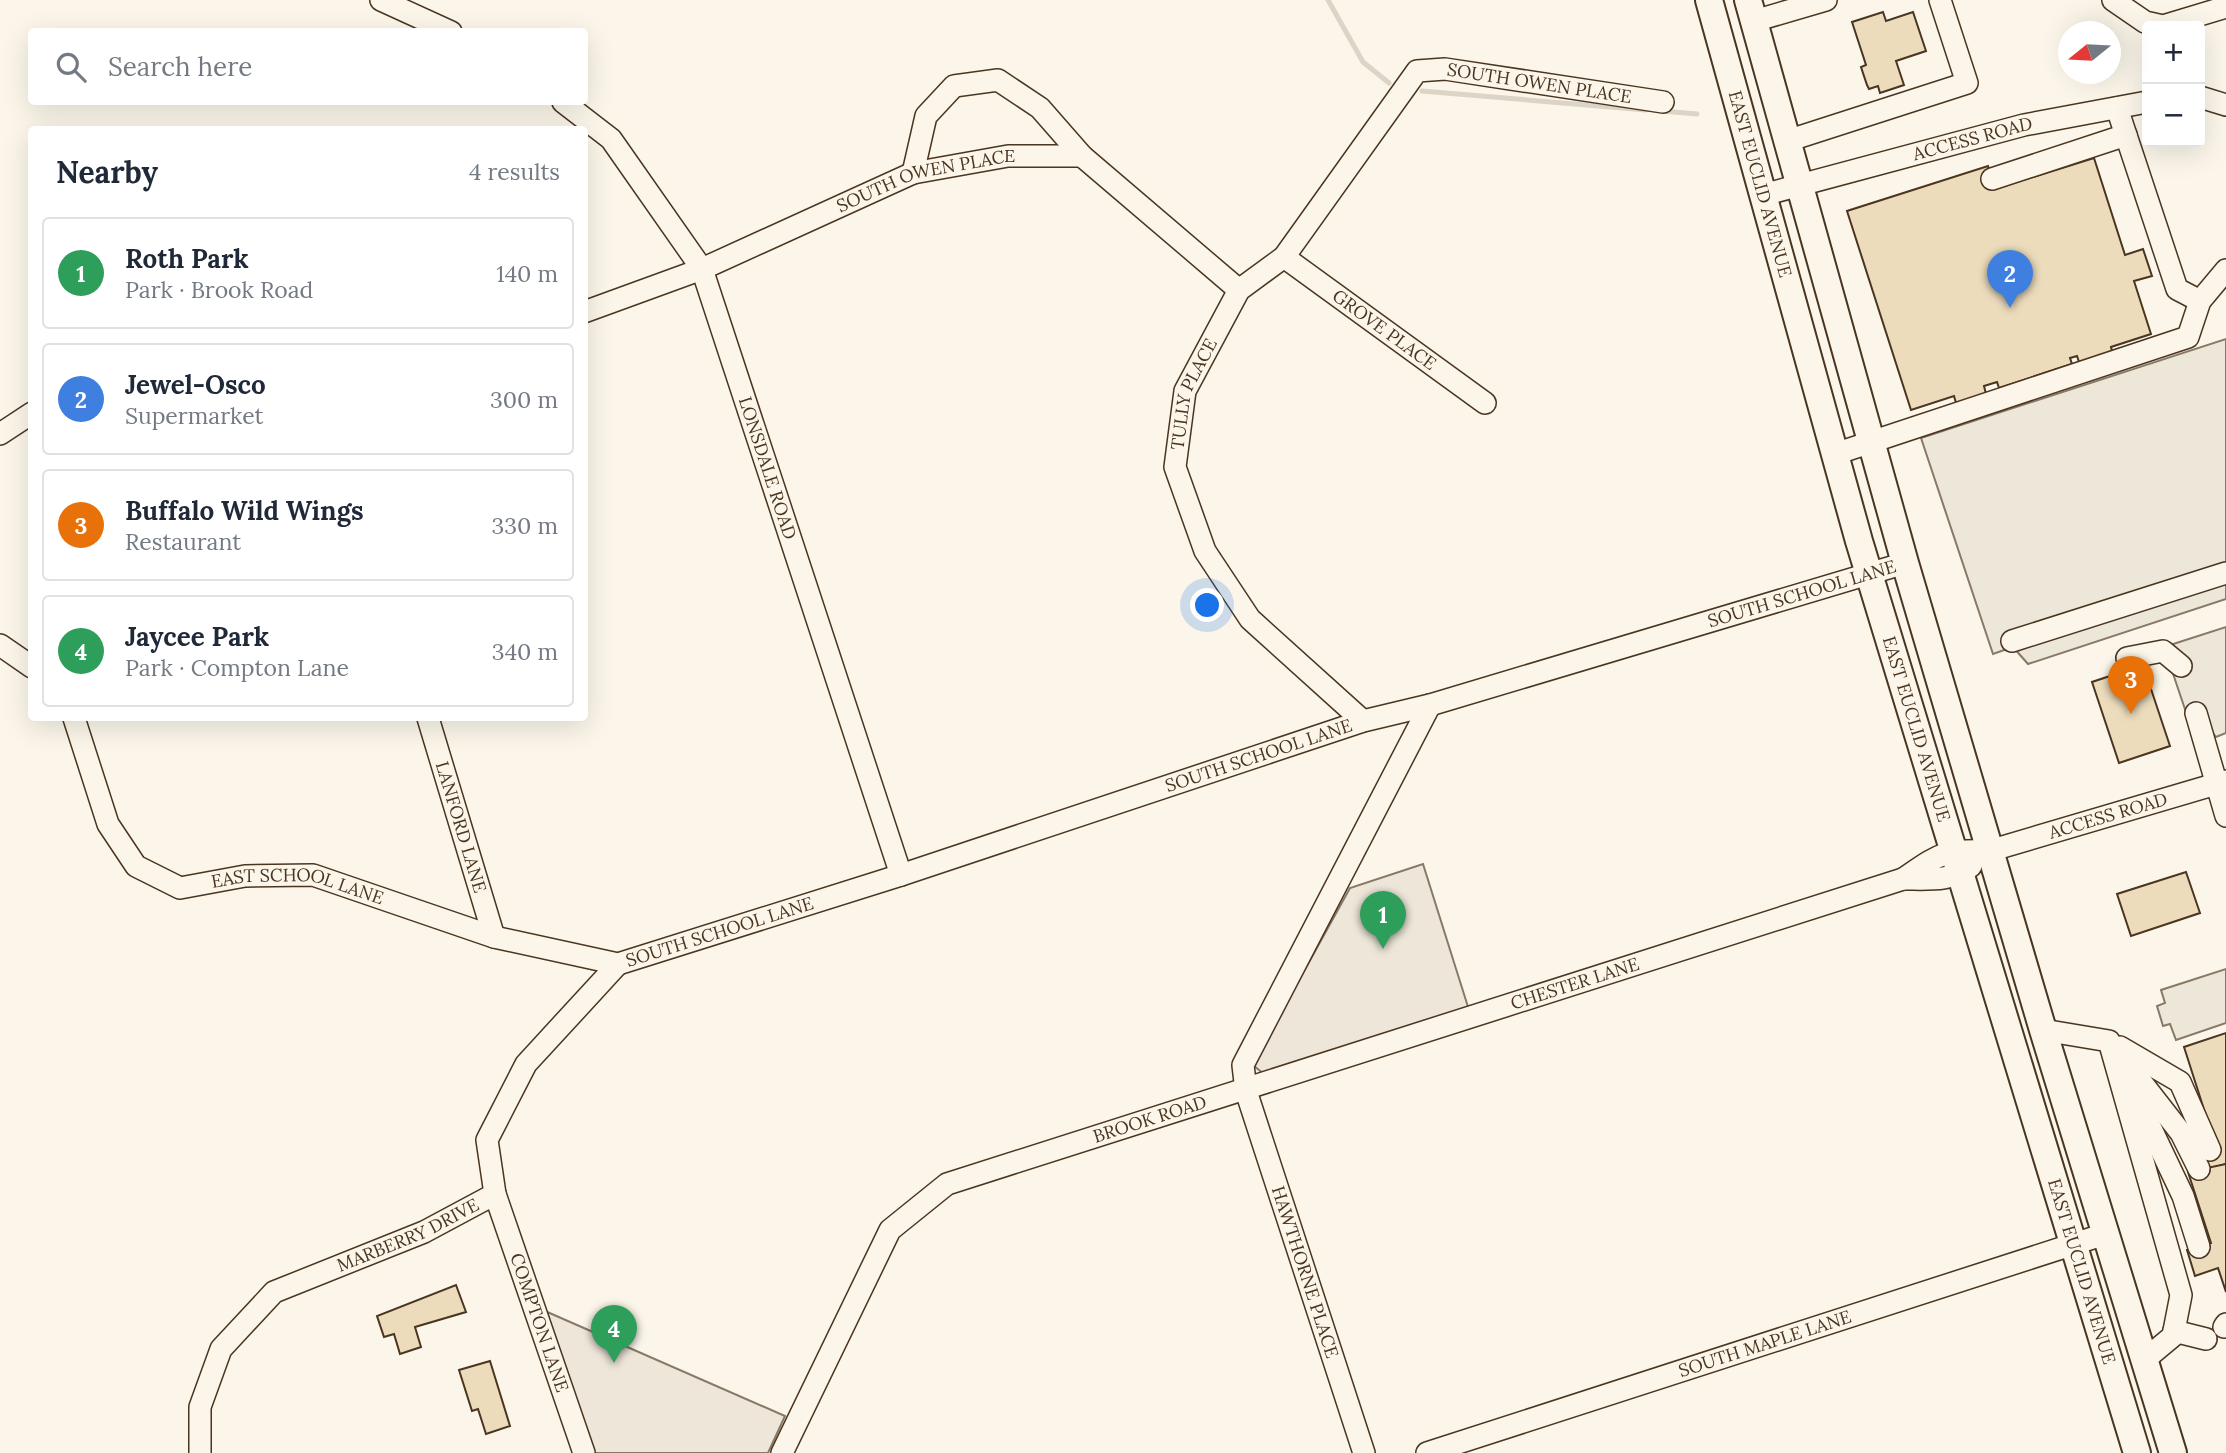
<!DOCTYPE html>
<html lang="en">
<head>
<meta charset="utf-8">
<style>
  :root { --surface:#fff; --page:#f2f2f3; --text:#1f2937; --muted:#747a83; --line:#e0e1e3; --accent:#1a73e8 }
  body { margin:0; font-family:Lora,serif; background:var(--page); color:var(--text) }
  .controls { position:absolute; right:21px; top:21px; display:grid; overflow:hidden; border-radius:7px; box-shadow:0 7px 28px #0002 }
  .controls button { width:63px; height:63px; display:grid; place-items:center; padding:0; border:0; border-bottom:2px solid var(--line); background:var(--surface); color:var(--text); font:35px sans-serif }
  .compass { position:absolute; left:2058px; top:21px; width:63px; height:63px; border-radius:50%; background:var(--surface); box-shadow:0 7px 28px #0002; rotate:252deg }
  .you { position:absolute; left:1208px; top:606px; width:24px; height:24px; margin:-18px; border:5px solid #fff; border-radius:50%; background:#1a73e8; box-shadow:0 0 0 10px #1a73e833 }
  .badge { display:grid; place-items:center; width:46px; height:46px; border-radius:50%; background:var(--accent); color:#fff; font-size:23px; font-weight:700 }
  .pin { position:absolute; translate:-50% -58px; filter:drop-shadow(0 2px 4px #0008) }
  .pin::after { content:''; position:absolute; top:37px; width:24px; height:21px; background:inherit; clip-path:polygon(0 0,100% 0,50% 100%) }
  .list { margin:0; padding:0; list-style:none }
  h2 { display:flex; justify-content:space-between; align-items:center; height:91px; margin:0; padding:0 28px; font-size:30px }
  h2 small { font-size:23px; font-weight:400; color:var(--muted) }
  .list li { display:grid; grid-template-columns:46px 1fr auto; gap:21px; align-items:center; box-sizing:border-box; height:112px; margin:0 14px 14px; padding:0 14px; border:2px solid var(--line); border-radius:7px }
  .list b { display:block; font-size:26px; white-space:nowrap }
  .list p { margin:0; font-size:23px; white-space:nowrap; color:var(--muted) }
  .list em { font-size:23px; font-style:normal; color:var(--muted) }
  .icon { flex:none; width:38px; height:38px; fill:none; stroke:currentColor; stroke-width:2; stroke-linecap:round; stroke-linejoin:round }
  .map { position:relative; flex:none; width:2226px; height:1453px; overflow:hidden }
  .search { position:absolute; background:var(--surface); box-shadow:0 7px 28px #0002; left:28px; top:28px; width:560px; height:77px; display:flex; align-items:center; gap:18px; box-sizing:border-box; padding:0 24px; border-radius:7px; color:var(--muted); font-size:26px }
  .panel { position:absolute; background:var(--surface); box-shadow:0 7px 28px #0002; left:28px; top:126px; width:560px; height:595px; border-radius:7px }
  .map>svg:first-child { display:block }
  .green { fill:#ede6d9; stroke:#887966; stroke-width:2 }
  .parking { fill:#ede7d9; stroke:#887966; stroke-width:2 }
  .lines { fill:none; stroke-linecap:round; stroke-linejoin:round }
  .stream { stroke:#dcd4c6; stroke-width:5 }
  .building { fill:#ecdcbc; stroke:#4a3520; stroke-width:2 }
  .minor-casing { stroke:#4a3520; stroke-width:24 }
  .major-casing { stroke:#4a3520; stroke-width:30 }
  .minor { stroke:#fbf6e9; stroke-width:21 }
  .major { stroke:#fbf6e9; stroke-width:26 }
  .labels { text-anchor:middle; stroke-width:5; stroke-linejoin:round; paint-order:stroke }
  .street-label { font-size:18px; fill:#4a3520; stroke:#fbf6e9 }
</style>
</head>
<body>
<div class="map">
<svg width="2226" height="1453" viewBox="0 0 2226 1453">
  <rect width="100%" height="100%" fill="#fbf6e9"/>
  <g class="green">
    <polygon points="1423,864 1469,1010 1264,1074 1254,1066 1256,1058 1350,888"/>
    <polygon points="545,1311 785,1416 768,1453 591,1453"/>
  </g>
  <g class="parking">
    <polygon points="2226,339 2226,599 2028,664 2013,647 1993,654 1921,438"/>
    <polygon points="2226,627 2226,733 2216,737 2201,720 2190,724 2164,647"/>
    <polygon points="2226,969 2226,1023 2176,1040 2170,1024 2163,1026 2157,1006 2165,1003 2161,990"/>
  </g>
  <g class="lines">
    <g class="stream">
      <polyline points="1328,0 1363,62 1389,83"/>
      <polyline points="1422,91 1646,110"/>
      <polyline points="1662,111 1697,114"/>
    </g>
  </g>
  <g class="building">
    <polygon points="1883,12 1886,21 1913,12 1926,51 1896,61 1904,85 1880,93 1878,86 1869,89 1867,85 1861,67 1866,65 1852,22"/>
    <polygon points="2094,158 2125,255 2143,249 2152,276 2134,281 2151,334 2111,347 2113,355 2080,365 2077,356 2070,358 2072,364 1999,388 1997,382 1984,386 1986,394 1956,403 1954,396 1911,410 1847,211 1988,166 1995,189"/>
    <polygon points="2143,665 2170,746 2119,763 2092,682"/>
    <polygon points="2186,872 2200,913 2131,936 2117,894"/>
    <polygon points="2226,1033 2226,1164 2208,1169 2203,1154 2216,1147 2184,1047"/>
    <polygon points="2226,1164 2226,1292 2218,1268 2195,1276 2187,1250 2211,1243 2188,1172"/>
    <polygon points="456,1285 466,1312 415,1327 421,1347 400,1354 394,1334 384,1337 377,1316"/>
    <polygon points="490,1361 510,1426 486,1434 478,1409 472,1411 459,1370"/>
  </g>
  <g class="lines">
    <g class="minor-casing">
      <g id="minor">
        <polyline points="381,0 451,32"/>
        <polyline points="2113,0 2145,22 2163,26 2226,7"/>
        <polyline points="1754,21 1826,0"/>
        <polyline points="2200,97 2226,105"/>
        <path id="s1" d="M563,102L611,139L702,269L901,875"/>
        <polyline points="2117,108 2177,289 2200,301"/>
        <polyline points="1787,141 1967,83 1940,0"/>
        <polyline points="913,173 926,116 954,86 998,80 1040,108 1082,156 1239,290"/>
        <polyline points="1992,179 2126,135"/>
        <path id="s2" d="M1763,195L2024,125L2147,102"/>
        <path id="s3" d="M1284,257L1485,403"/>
        <path id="s4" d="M584,312L702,269L913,173L1008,156H1082"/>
        <polyline points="0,434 32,413"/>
        <polyline points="1835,454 2188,337 2200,301 2226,270"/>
        <polyline points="2012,641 2226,573"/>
        <polyline points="0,645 32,667"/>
        <polyline points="2127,658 2163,651 2181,666"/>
        <polyline points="2196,713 2226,816"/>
        <path id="s5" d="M74,718L108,824L136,866L180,888L245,876L313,875L494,937L618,964L901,875L1363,721L1430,705L1905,563"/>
        <path id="s6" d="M428,718L494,937"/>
        <path id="s7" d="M1363,721L1250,619L1205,551L1175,467L1185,391L1239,290L1284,257L1417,71L1445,69L1663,102"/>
        <path d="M1903,879C1927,879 1953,882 1971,866"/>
        <polyline points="2043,1030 2109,1041 2181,1295 2173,1336 2143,1361"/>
        <polyline points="2120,1047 2180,1082 2210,1150"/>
        <polyline points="2117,1051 2181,1133 2199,1169"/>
        <polyline points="2136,1097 2183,1196 2199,1247"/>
        <path id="s8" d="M495,1194L584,1453"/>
        <polyline points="2224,1327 2226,1324"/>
        <polyline points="2174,1331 2206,1339"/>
        <path id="s9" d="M200,1453V1407L221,1349L274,1292L424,1232L495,1194L487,1140L526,1064L618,964"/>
        <path id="s10" d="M782,1453L890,1230L947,1184L1903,879C1940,854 1944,849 1989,851L2226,781"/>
        <polyline points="1364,1453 1246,1091 1243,1065 1430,705"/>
        <path id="s11" d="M1427,1453L2105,1234"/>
      </g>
    </g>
    <g class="major-casing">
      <g id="major">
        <path id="s12" d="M1709,0L1859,541L2137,1453"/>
        <polyline points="1748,0 1905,563 2043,1030 2173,1453"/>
      </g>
    </g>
    <use href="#minor" class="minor"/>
    <use href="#major" class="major"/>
  </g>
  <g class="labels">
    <g class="street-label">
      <text dy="6" stroke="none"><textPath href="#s7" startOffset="922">SOUTH OWEN PLACE</textPath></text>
      <text dy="6" stroke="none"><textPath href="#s2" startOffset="217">ACCESS ROAD</textPath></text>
      <text dy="6" stroke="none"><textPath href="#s12" startOffset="191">EAST EUCLID AVENUE</textPath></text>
      <text dy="6" stroke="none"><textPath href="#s4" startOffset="368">SOUTH OWEN PLACE</textPath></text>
      <text dy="6" stroke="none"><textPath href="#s3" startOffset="124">GROVE PLACE</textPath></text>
      <text dy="6" stroke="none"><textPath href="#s7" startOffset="399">TULLY PLACE</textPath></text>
      <text dy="6" stroke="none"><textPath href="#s1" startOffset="429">LONSDALE ROAD</textPath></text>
      <text dy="6" stroke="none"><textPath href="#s5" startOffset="1904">SOUTH SCHOOL LANE</textPath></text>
      <text dy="6" stroke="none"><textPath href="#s12" startOffset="758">EAST EUCLID AVENUE</textPath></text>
      <text dy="6" stroke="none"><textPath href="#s5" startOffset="1337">SOUTH SCHOOL LANE</textPath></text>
      <text dy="6" stroke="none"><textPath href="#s10" startOffset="1542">ACCESS ROAD</textPath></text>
      <text dy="6" stroke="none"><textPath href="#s6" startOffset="114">LANFORD LANE</textPath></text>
      <text dy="6" stroke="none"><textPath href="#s5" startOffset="331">EAST SCHOOL LANE</textPath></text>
      <text dy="6" stroke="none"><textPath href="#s5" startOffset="770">SOUTH SCHOOL LANE</textPath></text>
      <text dy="6" stroke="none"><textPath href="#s10" startOffset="980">CHESTER LANE</textPath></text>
      <text dy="6" stroke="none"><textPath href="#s10" startOffset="534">BROOK ROAD</textPath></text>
      <text dy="6" stroke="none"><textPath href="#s9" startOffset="331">MARBERRY DRIVE</textPath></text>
      <text dy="6" stroke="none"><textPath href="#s12" startOffset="1325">EAST EUCLID AVENUE</textPath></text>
      <text transform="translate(1305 1272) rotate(72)" y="6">HAWTHORNE PLACE</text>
      <text dy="6" stroke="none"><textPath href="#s8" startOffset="136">COMPTON LANE</textPath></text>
      <text dy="6" stroke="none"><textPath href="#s11" startOffset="355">SOUTH MAPLE LANE</textPath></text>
    </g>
  </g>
</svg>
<div class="controls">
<button>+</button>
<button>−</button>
</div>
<svg class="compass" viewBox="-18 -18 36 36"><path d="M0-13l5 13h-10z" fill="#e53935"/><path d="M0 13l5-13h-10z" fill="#747a83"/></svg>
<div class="you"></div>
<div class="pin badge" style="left:1383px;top:949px;background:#2e9e5b">1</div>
<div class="pin badge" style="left:2010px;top:308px;background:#3f7fe0">2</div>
<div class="pin badge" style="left:2131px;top:714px;background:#e8710a">3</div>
<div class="pin badge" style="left:614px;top:1363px;background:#2e9e5b">4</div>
<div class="search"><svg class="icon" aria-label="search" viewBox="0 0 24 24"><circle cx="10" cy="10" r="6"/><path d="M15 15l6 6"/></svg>Search here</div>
<section class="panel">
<h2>Nearby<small>4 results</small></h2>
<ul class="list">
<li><span class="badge" style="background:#2e9e5b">1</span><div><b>Roth Park</b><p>Park · Brook Road</p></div><em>140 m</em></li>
<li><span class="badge" style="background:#3f7fe0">2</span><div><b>Jewel-Osco</b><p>Supermarket</p></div><em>300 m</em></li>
<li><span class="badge" style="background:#e8710a">3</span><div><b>Buffalo Wild Wings</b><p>Restaurant</p></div><em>330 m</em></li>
<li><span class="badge" style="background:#2e9e5b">4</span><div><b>Jaycee Park</b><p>Park · Compton Lane</p></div><em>340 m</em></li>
</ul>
</section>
</div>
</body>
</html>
